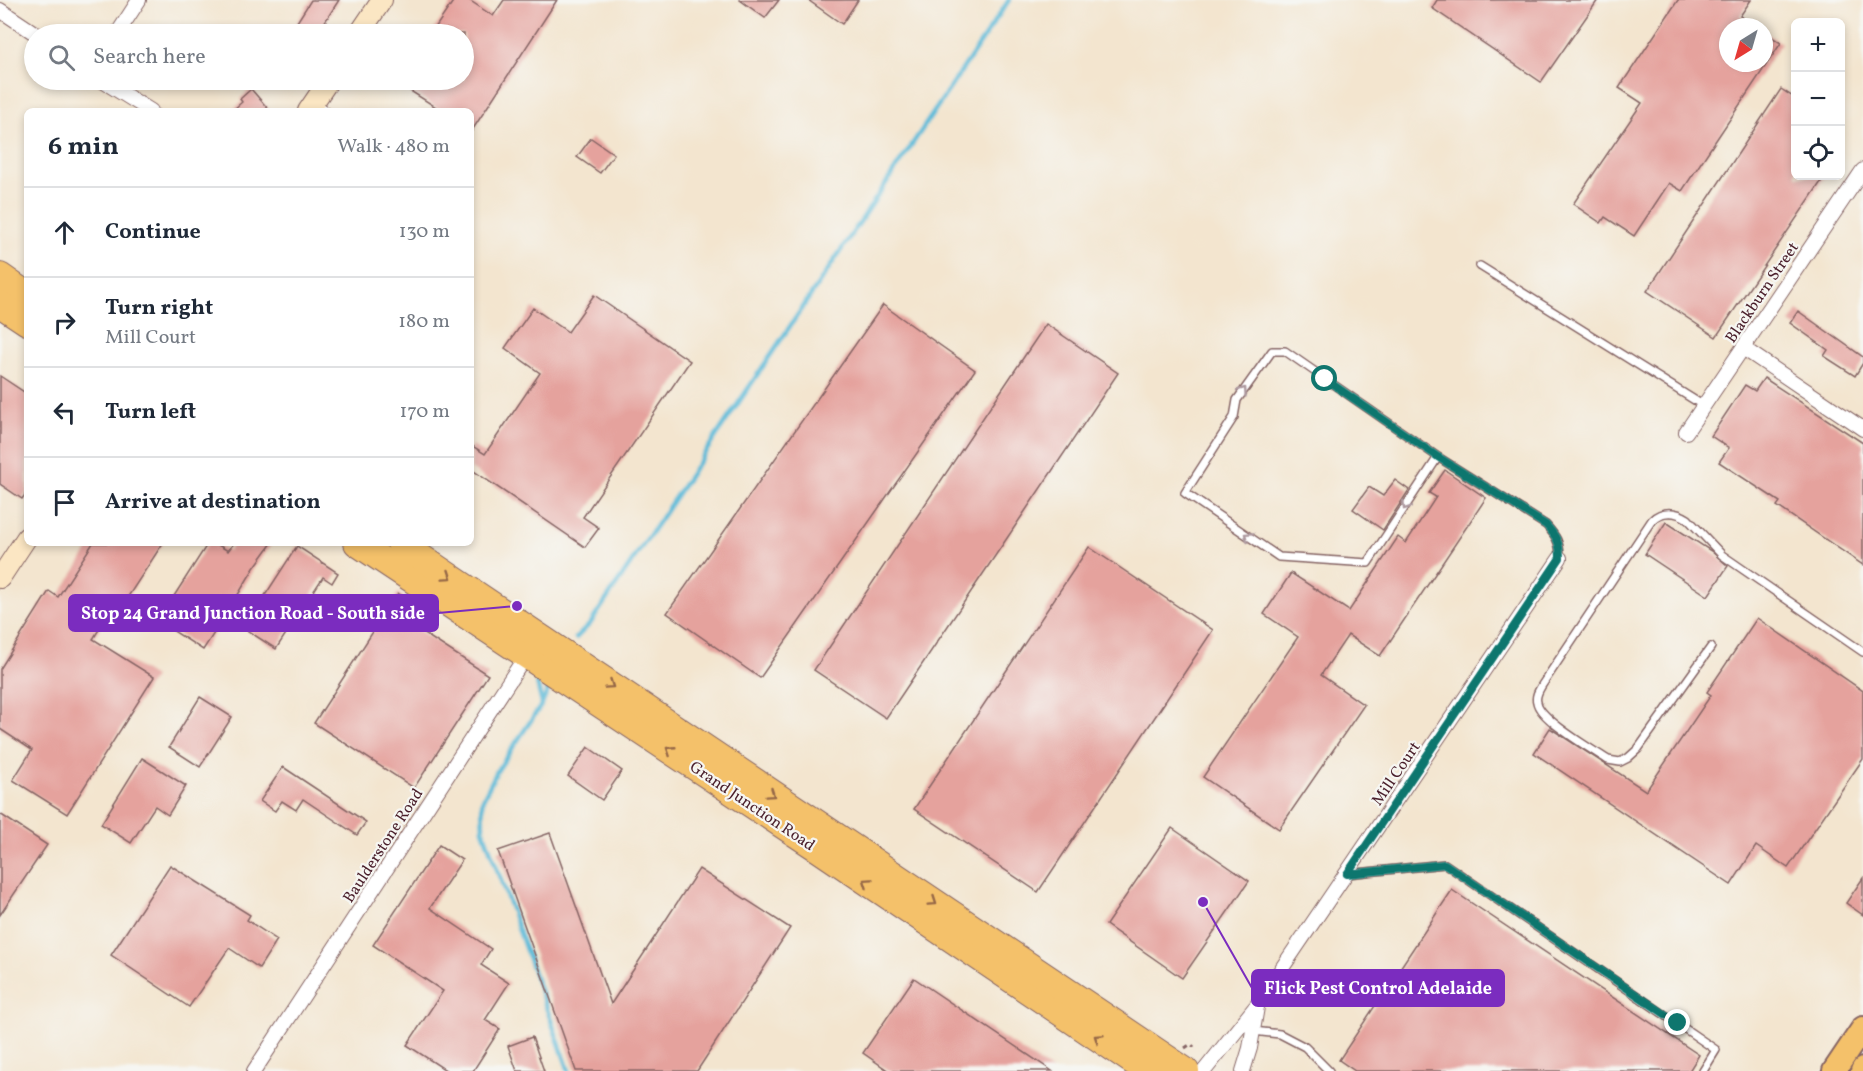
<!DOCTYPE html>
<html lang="en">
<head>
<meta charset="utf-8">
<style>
  :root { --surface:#fff; --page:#f2f2f3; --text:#1f2937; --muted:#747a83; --line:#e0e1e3 }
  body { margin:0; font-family:Vollkorn,serif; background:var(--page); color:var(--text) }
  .controls { position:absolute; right:18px; top:18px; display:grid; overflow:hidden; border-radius:9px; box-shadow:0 3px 9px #0003 }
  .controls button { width:54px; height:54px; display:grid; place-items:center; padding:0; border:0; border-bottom:2px solid var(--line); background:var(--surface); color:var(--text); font:30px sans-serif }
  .compass { position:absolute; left:1719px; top:18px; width:54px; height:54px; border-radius:50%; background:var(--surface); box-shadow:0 3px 9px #0003; rotate:217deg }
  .stop { position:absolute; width:18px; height:18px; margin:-14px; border:4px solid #0f766e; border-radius:50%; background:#fff }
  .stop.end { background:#0f766e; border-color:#fff; box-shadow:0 2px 6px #0008 }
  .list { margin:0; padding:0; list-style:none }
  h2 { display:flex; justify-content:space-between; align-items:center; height:78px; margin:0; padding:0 24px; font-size:26px }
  h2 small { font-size:20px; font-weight:400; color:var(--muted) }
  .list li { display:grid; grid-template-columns:39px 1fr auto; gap:18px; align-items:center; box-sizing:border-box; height:90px; padding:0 24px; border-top:2px solid var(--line) }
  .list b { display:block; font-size:22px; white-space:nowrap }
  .list p { margin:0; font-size:20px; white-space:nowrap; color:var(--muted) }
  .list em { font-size:20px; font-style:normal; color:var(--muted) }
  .icon { flex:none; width:33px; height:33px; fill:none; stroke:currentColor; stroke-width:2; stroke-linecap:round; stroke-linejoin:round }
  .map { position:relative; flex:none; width:1863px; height:1071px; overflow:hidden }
  .search { position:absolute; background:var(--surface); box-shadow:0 3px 9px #0003; left:24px; top:24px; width:450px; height:66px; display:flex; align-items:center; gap:15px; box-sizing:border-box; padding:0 21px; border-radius:33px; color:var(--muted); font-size:22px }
  .panel { position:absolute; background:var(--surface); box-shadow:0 3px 9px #0003; left:24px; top:108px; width:450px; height:438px; border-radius:9px }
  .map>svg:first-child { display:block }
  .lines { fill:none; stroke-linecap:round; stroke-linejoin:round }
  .stream { stroke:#5abad8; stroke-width:4.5 }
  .building { fill:#e5a29d }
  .lane-casing { stroke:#856464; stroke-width:10 }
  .street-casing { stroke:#856464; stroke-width:16 }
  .secondary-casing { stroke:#856464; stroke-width:22 }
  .primary-casing { stroke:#856464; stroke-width:26 }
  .highway-casing { stroke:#856464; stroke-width:28 }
  .path { stroke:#856464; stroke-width:3; stroke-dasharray:4.5 4.5; stroke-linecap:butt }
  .lane { stroke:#fff; stroke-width:7 }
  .street { stroke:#fff; stroke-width:14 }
  .secondary { stroke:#fbe6c3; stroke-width:20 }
  .primary { stroke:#f4c16a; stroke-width:22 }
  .highway { stroke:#f4c16a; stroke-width:26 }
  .oneway { stroke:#ae9aa0 }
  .oneway2 { stroke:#966847 }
  .route { stroke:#0f766e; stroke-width:8 }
  .labels { text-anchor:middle; stroke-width:4.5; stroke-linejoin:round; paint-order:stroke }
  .street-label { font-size:16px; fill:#4a1f2b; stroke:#f6f6f2 }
  .leader { fill:none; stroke:#7b2cbf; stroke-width:2 }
  .callout-dot { fill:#7b2cbf; stroke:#f6f6f2; stroke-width:2 }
  .callout { fill:#7b2cbf; stroke:#7b2cbf; stroke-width:2 }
  .callout-label { font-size:18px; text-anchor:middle; font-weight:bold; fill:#fff }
</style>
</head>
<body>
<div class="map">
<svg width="1863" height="1071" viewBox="0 0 1863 1071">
  <rect width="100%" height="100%" fill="#f6f6f2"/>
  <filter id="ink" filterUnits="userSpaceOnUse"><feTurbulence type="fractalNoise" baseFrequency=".0167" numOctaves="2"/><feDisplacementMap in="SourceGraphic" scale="12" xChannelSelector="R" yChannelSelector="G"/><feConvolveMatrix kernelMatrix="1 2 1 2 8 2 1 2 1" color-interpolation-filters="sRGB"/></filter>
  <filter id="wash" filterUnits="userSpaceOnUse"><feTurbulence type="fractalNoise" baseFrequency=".008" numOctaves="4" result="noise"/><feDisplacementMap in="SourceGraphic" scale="24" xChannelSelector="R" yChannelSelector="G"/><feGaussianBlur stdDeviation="1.35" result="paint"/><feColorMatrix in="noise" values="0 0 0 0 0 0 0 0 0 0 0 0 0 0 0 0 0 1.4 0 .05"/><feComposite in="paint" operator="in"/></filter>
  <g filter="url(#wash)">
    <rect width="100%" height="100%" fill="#f3e5cf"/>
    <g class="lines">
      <g class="stream">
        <polyline points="576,638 590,624 1009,0"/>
        <polyline points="537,683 542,704"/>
        <polyline points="548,690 542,704 497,771 482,801 483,830 569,1071"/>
      </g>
    </g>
    <g id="blocks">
      <g class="building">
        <polygon points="311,0 339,0 317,34 297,22"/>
        <polygon points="454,0 469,0 493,16 504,0 557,0 471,132 471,111 442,111 393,80 464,80 464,34 431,34"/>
        <polygon points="740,0 779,0 765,18"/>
        <polygon points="808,0 858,0 842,24"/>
        <polygon points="1437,0 1598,0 1541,82 1432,8"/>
        <polygon points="1678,0 1751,0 1740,16 1756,27 1728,27 1728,63 1764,63 1764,32 1781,43 1682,191 1669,183 1634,236 1605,217 1601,223 1573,204 1642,103 1619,88"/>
        <polygon points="251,89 270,111 232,111 242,102 240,99"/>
        <polygon points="1781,89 1796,99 1796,176 1825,176 1716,337 1647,291"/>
        <polygon points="591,138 614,154 600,173 577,157"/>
        <polygon points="594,295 690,361 583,517 599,528 585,547 471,469 471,445 485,454 540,373 505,348 533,308 568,332"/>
        <polygon points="883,305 975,370 760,678 667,613"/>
        <polygon points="1798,311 1863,357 1863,363 1855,376 1824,356 1828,350 1790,323"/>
        <polygon points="1046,324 1118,373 886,718 814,670"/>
        <polygon points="0,376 27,394 27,492 22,499 0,484"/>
        <polygon points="1764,378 1863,443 1863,565 1777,506 1780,502 1719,462 1729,448 1711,436 1745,385 1755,391"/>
        <polygon points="1445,470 1486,498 1380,656 1348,635 1321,675 1364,705 1279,829 1203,777 1298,637 1264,614 1291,573 1349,611 1398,537 1406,543 1436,497 1429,493"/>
        <polygon points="1395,480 1409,490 1383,530 1353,509 1369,487 1383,496"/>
        <polygon points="1666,522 1711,551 1728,566 1708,596 1645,554"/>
        <polygon points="93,543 163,543 116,615 110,612 93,639 154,677 67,814 13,780 32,750 0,729 0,669 49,591 58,597"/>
        <polygon points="208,543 215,543 228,551 234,543 272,543 254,568 236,598 255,611 297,546 338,573 332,583 323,577 276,649 225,616 203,650 158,621"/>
        <polygon points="1089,547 1213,630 1038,892 914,809"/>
        <polygon points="398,593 431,615 420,631 488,675 414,788 314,723"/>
        <polygon points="1757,618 1863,691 1863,759 1788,868 1756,846 1731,885 1534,753 1550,728 1646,791 1711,695 1707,692"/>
        <polygon points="200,697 232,717 200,767 169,747"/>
        <polygon points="588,747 622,771 602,800 568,776"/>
        <polygon points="142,758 186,786 168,815 155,806 131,843 101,824"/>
        <polygon points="283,767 366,822 357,835 303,799 296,810 282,801 275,811 260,801"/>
        <polygon points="0,814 47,845 0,915"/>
        <polygon points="1172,828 1249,881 1182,978 1106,925"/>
        <polygon points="550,833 611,1004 699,869 790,928 697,1071 576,1071 498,851"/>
        <polygon points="439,845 462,860 430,908 491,949 481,965 509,983 485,1020 500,1029 473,1071 447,1071 407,1045 443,991 373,945"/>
        <polygon points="170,865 250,915 247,920 277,940 259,968 229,948 189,1007 111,955"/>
        <polygon points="1863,878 1863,915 1846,903"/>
        <polygon points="1452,890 1699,1055 1689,1071 1355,1071 1339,1060"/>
        <polygon points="914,978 1052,1071 889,1071 863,1053"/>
        <polygon points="532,1037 544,1071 517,1071 508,1046"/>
      </g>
    </g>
  </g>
  <g filter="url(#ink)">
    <use href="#blocks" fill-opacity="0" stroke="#856464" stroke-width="1.5"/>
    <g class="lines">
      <g class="lane-casing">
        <g id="lane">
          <polyline points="316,104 326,111"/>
          <polyline points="1480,266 1704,406"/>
          <path d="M1438,457L1368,563L1279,557L1185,493L1234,417L1237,400L1272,351H1285L1438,457L1546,525C1556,536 1560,542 1560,558"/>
          <path d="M1711,647L1638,749L1628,758L1620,762L1608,760C1593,750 1539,719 1537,702C1535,696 1539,690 1542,685L1652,520C1662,510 1676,511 1688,519L1722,555L1863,652"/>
          <polyline points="1347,874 1445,864 1716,1050 1703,1071"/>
          <polyline points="1253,1031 1280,1034 1305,1047 1329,1071"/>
        </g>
      </g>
      <g class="street-casing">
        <g id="street">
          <polyline points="0,10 36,34"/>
          <polyline points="117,34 139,0"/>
          <polyline points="101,80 151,111"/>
          <polyline points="1743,348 1863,429"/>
          <polyline points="1686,432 1863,170"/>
          <polyline points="254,1071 529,651"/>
          <polyline points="1204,1071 1257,1005 1560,558"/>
          <polyline points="1243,1071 1250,1048 1257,1007"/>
        </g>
      </g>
      <g class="secondary-casing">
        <g id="secondary">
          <polyline points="359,34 382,0"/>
          <polyline points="308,111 329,80"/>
          <polyline points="0,578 27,537"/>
        </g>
      </g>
      <g class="primary-casing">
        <g id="primary">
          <polyline points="1834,1071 1863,1028"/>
          <polyline points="1862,1071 1863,1069"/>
        </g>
      </g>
      <g class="highway-casing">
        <g id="highway">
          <polyline points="0,276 27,295"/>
          <polyline points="0,304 27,322"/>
          <polyline points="357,543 817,848 1147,1071"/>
          <polyline points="400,543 1186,1071"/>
        </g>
      </g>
      <polyline class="path" points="1185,1048 1191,1044 1194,1047"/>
      <use href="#lane" class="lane"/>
      <use href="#street" class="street"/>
      <use href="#secondary" class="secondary"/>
      <use href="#primary" class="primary"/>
      <use href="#highway" class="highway"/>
    </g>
    <defs><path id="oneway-chevron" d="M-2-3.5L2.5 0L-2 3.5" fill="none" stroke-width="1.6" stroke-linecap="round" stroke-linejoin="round" transform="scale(1.5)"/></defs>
    <g class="oneway">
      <use href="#oneway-chevron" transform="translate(1243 391) rotate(-55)"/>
      <use href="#oneway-chevron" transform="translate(1406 506) rotate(123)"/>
      <use href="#oneway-chevron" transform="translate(1248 536) rotate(-146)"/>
    </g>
    <g class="oneway2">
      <use href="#oneway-chevron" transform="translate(448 576) rotate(34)"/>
      <use href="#oneway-chevron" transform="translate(610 685) rotate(34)"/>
      <use href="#oneway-chevron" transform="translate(670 750) rotate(-147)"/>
      <use href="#oneway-chevron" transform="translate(771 794) rotate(34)"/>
      <use href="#oneway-chevron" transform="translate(867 882) rotate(-146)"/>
      <use href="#oneway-chevron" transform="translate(933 902) rotate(34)"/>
      <use href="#oneway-chevron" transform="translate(1098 1038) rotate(-146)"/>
    </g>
  </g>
  <g class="lines" filter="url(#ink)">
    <path class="route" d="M1325,379L1438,457L1546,525C1556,536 1560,542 1560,558L1347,874L1445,864L1678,1023"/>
  </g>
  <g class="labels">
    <g class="street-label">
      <text transform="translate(1761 292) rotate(-56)" y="6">Blackburn Street</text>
      <text transform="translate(1395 773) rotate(-56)" y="6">Mill Court</text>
      <text transform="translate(753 805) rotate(34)" y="6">Grand Junction Road</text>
      <text transform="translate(382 845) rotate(-57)" y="6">Baulderstone Road</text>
    </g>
  </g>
  <path class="leader" d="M517 606L438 613M1203 902L1252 988"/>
  <g class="callout-dot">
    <circle cx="517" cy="606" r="6"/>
    <circle cx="1203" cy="902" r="6"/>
  </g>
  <g class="callout">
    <rect x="69" y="595" width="369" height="36" rx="6"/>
    <rect x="1252" y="970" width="252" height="36" rx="6"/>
  </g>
  <g class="callout-label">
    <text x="253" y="619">Stop 24 Grand Junction Road - South side</text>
    <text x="1378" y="994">Flick Pest Control Adelaide</text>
  </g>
</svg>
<div class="controls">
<button>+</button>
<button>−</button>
<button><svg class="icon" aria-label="locate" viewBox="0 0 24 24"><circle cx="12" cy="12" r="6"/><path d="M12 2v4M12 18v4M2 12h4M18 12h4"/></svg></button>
</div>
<svg class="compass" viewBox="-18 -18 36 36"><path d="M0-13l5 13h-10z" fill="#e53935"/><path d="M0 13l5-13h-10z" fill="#747a83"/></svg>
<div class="stop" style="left:1325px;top:379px"></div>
<div class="stop end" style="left:1678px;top:1023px"></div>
<div class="search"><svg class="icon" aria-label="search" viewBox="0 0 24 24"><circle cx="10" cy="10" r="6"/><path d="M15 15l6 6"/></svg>Search here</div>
<section class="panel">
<h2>6 min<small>Walk · 480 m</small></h2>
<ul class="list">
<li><svg class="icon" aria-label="ahead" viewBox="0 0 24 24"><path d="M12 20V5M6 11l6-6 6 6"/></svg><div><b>Continue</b></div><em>130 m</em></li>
<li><svg class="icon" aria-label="right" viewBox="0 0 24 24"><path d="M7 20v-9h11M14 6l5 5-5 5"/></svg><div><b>Turn right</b><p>Mill Court</p></div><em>180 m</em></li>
<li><svg class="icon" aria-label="left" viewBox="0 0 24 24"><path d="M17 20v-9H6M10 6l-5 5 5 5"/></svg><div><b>Turn left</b></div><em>170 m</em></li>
<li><svg class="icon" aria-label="arrive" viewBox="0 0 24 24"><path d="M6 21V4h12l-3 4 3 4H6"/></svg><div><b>Arrive at destination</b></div></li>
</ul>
</section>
</div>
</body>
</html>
